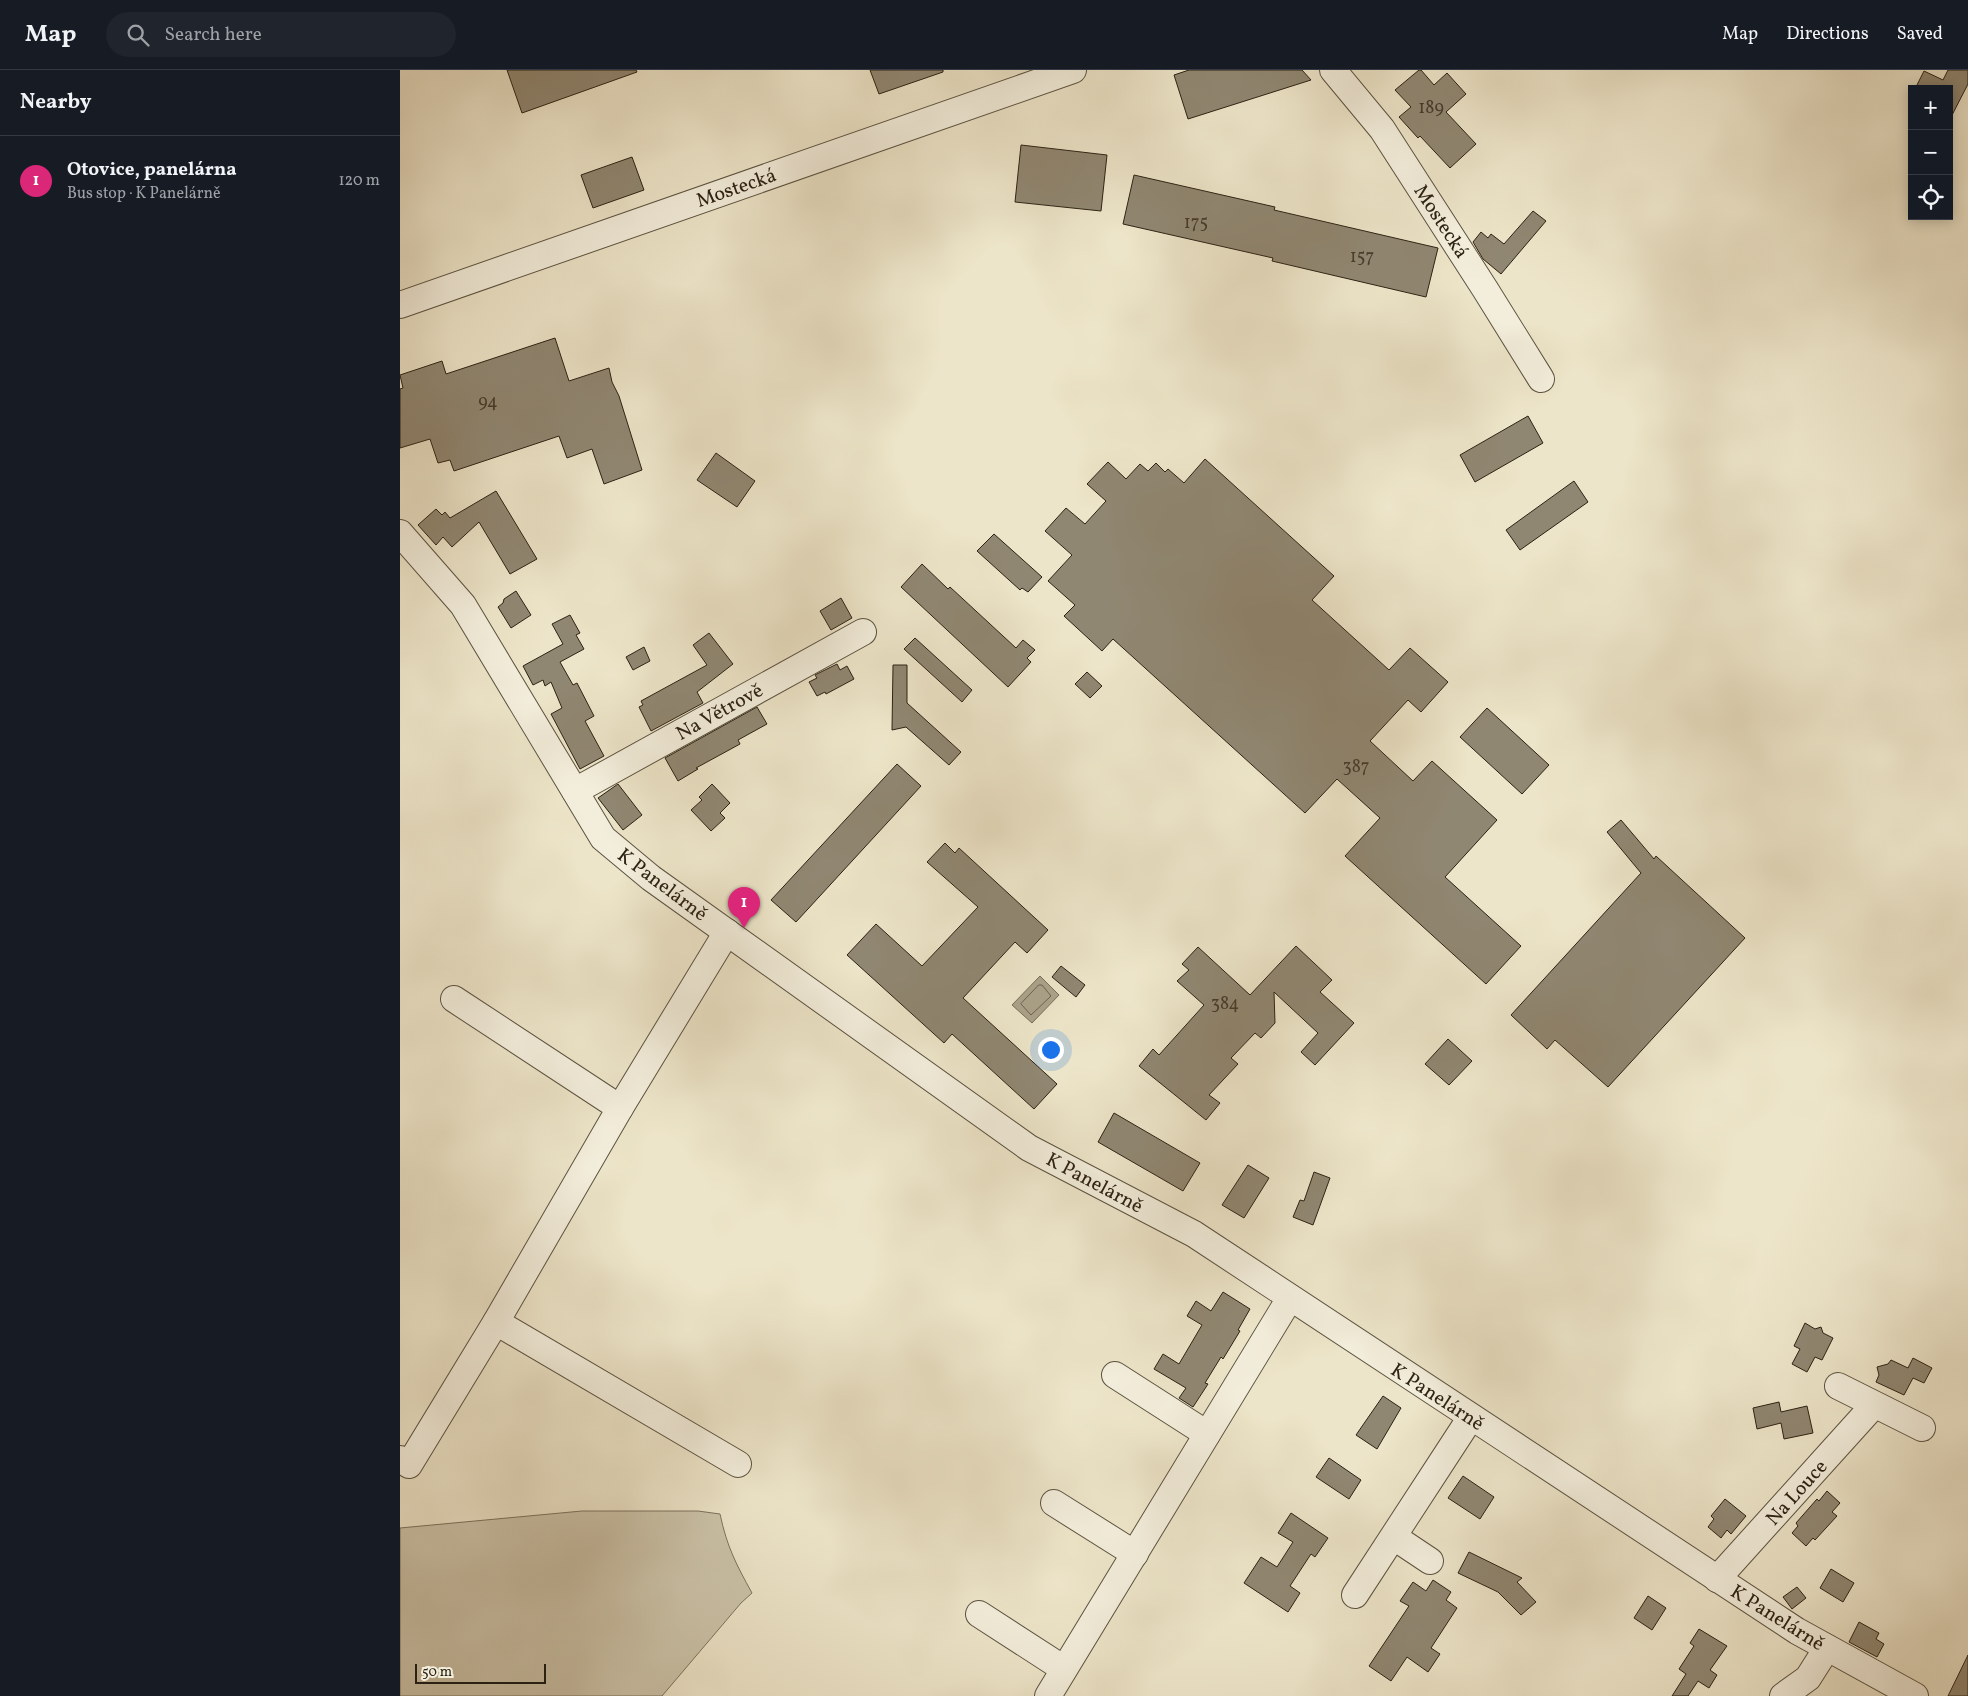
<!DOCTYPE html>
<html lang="en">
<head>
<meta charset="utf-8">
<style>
  :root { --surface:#171b24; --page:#20242c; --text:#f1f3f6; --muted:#9ea1a6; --line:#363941; --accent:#db2777 }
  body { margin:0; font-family:Vollkorn,serif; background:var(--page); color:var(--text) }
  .controls { position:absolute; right:15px; top:15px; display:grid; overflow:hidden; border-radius:0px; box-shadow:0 2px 12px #0003 }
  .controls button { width:45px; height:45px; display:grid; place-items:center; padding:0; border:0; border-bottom:1px solid var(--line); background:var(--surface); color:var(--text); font:25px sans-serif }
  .scale { position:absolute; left:15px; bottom:12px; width:131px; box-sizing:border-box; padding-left:5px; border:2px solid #2c2214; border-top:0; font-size:14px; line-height:18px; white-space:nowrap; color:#2c2214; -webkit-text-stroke:4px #f3eedc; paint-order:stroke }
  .you { position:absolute; left:650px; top:979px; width:18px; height:18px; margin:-12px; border:4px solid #fff; border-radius:50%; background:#1a73e8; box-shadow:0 0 0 8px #1a73e833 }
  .badge { display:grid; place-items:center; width:32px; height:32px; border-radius:50%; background:var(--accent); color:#fff; font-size:16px; font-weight:700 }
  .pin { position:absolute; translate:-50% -41px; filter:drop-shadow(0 1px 2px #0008) }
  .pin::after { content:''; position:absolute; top:26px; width:18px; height:15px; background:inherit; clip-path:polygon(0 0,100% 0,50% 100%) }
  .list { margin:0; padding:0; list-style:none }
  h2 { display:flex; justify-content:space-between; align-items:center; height:65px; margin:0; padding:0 20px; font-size:21px }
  h2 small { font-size:16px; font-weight:400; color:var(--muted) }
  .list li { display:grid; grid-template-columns:32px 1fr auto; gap:15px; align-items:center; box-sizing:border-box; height:90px; padding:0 20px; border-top:1px solid var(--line) }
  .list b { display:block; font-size:19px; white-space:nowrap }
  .list p { margin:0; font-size:16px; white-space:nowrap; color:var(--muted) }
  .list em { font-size:16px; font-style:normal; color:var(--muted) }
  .icon { flex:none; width:28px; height:28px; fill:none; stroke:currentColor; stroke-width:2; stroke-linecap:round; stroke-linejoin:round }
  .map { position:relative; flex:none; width:1568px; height:1626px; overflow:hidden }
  header { display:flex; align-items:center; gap:30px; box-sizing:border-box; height:70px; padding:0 25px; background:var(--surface); border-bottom:1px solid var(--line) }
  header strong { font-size:24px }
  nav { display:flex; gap:28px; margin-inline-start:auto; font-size:18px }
  .search { width:350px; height:45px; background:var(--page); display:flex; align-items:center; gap:12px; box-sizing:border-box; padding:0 18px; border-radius:28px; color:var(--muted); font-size:19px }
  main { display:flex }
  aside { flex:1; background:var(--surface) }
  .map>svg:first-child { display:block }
  .green { fill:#ccc4aa; stroke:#7c735f }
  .water { fill:#aba38b; stroke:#786f5b }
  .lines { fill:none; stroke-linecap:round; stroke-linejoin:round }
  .shore { stroke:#6c6250; stroke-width:1 }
  .building { fill:#908772; stroke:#2c2214 }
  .minor-casing { stroke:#5c5341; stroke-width:28 }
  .minor { stroke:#f3eedc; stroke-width:26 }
  .labels { text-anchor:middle; stroke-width:4; stroke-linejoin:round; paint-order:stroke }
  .number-label { font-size:18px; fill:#453b2c }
  .street-label { font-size:20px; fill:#2c2214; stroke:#f3eedc }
</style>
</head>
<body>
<header>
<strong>Map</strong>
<div class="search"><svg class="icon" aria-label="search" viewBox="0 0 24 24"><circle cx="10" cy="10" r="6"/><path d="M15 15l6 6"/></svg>Search here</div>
<nav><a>Map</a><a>Directions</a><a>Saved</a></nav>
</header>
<main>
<aside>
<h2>Nearby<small></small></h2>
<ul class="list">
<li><span class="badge">1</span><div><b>Otovice, panelárna</b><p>Bus stop · K Panelárně</p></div><em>120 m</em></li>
</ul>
</aside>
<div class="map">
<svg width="1568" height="1626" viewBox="0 0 1568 1626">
  <rect width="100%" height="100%" fill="#ede5c9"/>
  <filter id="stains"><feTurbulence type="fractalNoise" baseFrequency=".004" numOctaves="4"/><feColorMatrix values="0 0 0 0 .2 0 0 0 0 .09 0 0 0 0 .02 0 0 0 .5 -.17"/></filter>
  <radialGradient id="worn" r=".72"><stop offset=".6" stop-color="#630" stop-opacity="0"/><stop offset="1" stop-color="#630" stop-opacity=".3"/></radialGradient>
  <path class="green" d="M182,1441H298L320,1444C327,1477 336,1494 352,1523L341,1533L262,1626H0V1458Z"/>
  <polygon class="water" points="640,906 659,925 632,953 612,935"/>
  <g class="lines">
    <polygon class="shore" points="639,915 642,915 651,926 631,945 621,934"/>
  </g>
  <g class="building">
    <polygon points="107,0 236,0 237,2 122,43"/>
    <polygon points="470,0 543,0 543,2 479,24"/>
    <polygon points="789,0 902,0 911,10 788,49 774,5"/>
    <polygon points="1019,0 1021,0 1034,15 1047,3 1066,24 1046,42 1076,74 1050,98 1020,66 1018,68 999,47 1011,37 995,20"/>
    <polygon points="1548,0 1568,0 1568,14 1549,51 1549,19 1515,19 1524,1 1543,10"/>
    <polygon points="621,75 707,85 701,141 615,132"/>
    <polygon points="232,87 244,120 193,138 181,105"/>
    <polygon points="734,105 875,137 874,140 1038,178 1026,227 872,191 873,188 723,154"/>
    <polygon points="1133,141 1146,151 1101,204 1083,189 1073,172 1081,162 1088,168 1091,164 1104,174"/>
    <polygon points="155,268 169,311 209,298 212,312 219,326 242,400 204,414 192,379 167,388 159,366 54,401 50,390 38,393 30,369 0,378 0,319 3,318 0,305 42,291 46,304"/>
    <polygon points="1128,346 1143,373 1075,412 1060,385"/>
    <polygon points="316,383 355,411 337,437 297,410"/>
    <polygon points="805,389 934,506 912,530 989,600 1010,578 1048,612 1021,642 1008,630 970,671 1013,711 1032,691 1097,750 1045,807 1121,876 1086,914 945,786 980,748 937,709 905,743 713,569 702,581 664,546 675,535 648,511 672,485 645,461 666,438 685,454 706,431 687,414 708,392 726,409 740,394 748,401 756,393 765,402 768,399 784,413"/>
    <polygon points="1174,411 1188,432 1120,480 1106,460"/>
    <polygon points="96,421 137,489 110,504 79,452 52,477 43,467 36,475 18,455 36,439 42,445 45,442 50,448"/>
    <polygon points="594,464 642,507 628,522 622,518 620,520 577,481"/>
    <polygon points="522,494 548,519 550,517 616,578 623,570 635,580 627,588 631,592 608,617 501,517"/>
    <polygon points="116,521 131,545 111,558 98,537 103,533 104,529"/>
    <polygon points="441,528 452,548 431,560 420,541"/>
    <polygon points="170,545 180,563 176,565 184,579 160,592 173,615 177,613 194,646 185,651 204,686 180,699 151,644 162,638 151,612 145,616 143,610 133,615 123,596 163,574 152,554"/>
    <polygon points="309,563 333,594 297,622 303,633 251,661 239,637 243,635 241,631 307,595 293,575"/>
    <polygon points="515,568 572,620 562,632 504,579"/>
    <polygon points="244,577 250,591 233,600 226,587"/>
    <polygon points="437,594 440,600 447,596 454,609 426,624 425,622 417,626 409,612 417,608 415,605"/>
    <polygon points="493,595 507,595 507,633 561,682 549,695 506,657 492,660"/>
    <polygon points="687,602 702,616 690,628 675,614"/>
    <polygon points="357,637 367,654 338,670 340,674 296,698 298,699 278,711 265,688"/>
    <polygon points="1087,638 1149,695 1122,724 1060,667"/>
    <polygon points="497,694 521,716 396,852 371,830"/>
    <polygon points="218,714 242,745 223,760 198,728"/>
    <polygon points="312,714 330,733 320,743 325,748 311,761 291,740 302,730 299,727"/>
    <polygon points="1221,750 1254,789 1256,786 1345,868 1208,1017 1155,970 1147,979 1111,945 1241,803 1207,762"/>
    <polygon points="545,773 555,783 559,778 648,860 627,883 615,872 563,928 657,1014 634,1039 552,964 544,973 447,885 476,854 522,896 578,837 527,792"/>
    <polygon points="896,876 932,910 920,922 954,953 915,995 901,982 918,963 874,922 875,953 861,968 855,963 831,988 838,994 809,1025 820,1033 806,1050 739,996 753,979 759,985 804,935 777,911 789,900 782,894 798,877 850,925"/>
    <polygon points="661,896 685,915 676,927 652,907"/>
    <polygon points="1048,969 1072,991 1049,1015 1025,994"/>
    <polygon points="714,1043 800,1093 783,1121 698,1072"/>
    <polygon points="848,1095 869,1108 844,1148 822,1135"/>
    <polygon points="914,1102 930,1108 913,1155 893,1147 900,1130 904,1131"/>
    <polygon points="823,1222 850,1239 838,1260 840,1261 823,1289 821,1287 805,1313 808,1314 793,1337 779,1328 786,1318 754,1299 763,1284 779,1294 802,1255 787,1246 796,1231 811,1241"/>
    <polygon points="1405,1253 1415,1259 1421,1257 1423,1263 1433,1268 1422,1290 1415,1287 1407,1302 1392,1294 1400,1279 1394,1276"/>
    <polygon points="1513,1288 1532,1298 1524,1313 1513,1308 1504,1325 1476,1312 1479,1305 1477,1297 1488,1294 1491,1290 1508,1298"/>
    <polygon points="983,1326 1001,1338 977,1379 956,1365"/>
    <polygon points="1379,1332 1381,1342 1407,1336 1413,1363 1384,1369 1381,1353 1357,1359 1353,1338"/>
    <polygon points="929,1388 961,1410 949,1429 916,1407"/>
    <polygon points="1063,1406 1094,1427 1080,1449 1048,1428"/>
    <polygon points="1427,1421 1440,1433 1432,1442 1437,1446 1415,1470 1413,1468 1406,1476 1392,1463 1398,1456 1396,1453 1417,1429 1419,1431"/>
    <polygon points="1325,1429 1346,1446 1331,1464 1327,1460 1321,1468 1308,1457 1314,1449 1311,1446"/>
    <polygon points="891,1443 928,1468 915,1487 911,1484 890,1516 900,1523 888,1542 844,1513 861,1487 877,1497 893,1472 878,1463"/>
    <polygon points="1069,1482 1122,1508 1117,1512 1136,1532 1121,1545 1098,1522 1058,1503"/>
    <polygon points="1431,1499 1454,1513 1443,1532 1420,1518"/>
    <polygon points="1033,1510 1051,1522 1046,1530 1057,1538 1031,1578 1040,1584 1028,1602 1007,1587 991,1611 969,1596 1009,1536 1000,1531 1013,1512 1026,1521"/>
    <polygon points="1397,1517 1406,1528 1392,1539 1383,1527"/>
    <polygon points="1248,1526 1266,1538 1252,1560 1234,1548"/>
    <polygon points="1459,1552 1479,1563 1476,1569 1484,1574 1477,1587 1449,1572"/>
    <polygon points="1299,1559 1327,1576 1310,1600 1317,1605 1309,1618 1298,1611 1288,1626 1272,1626 1286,1604 1279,1599 1294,1576 1290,1573"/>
    <polygon points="1568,1585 1568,1626 1548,1626"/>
  </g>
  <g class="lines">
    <g class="minor-casing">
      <g id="minor">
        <polyline points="933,0 982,59 1085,219 1141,309"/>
        <polyline points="0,235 673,0"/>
        <polyline points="0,463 63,535 203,768 251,808 629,1078 794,1164 1397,1561 1515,1626"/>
        <polyline points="175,721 463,562"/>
        <polyline points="54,929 220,1038"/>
        <polyline points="96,1252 338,1394"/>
        <polyline points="715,1305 807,1364"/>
        <polyline points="1438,1316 1522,1358"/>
        <polyline points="0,1389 9,1395 96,1252 220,1038 327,862"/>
        <polyline points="654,1433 735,1484"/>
        <polyline points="994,1467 1030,1491"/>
        <polyline points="1317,1509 1474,1335"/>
        <polyline points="955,1525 1071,1347"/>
        <polyline points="579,1544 664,1599"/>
        <polyline points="648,1626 890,1228"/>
        <polyline points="1383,1626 1408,1608 1427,1578"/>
      </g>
    </g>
    <use href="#minor" class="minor"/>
  </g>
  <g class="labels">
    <g class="number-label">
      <text x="1031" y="43">189</text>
      <text x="796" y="158">175</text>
      <text x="962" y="192">157</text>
      <text x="88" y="337">94</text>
      <text x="956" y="702">387</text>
      <text x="825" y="939">384</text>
    </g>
    <g class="street-label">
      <text transform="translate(336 117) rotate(-19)" y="7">Mostecká</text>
      <text transform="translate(1042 151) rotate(57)" y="7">Mostecká</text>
      <text transform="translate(319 641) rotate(-29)" y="7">Na Větrově</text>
      <text transform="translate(263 814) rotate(37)" y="7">K Panelárně</text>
      <text transform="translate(695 1112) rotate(28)" y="7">K Panelárně</text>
      <text transform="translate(1038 1326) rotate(33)" y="7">K Panelárně</text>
      <text transform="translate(1396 1422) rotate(-48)" y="7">Na Louce</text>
      <text transform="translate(1378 1547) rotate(32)" y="7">K Panelárně</text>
    </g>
  </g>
  <rect width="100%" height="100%" filter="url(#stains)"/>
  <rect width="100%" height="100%" fill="url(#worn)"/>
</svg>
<div class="controls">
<button>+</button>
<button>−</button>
<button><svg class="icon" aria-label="locate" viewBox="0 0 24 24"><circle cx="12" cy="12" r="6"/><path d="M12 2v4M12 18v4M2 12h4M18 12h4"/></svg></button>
</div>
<div class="scale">50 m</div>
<div class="you"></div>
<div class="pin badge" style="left:344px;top:858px">1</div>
</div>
</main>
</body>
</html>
